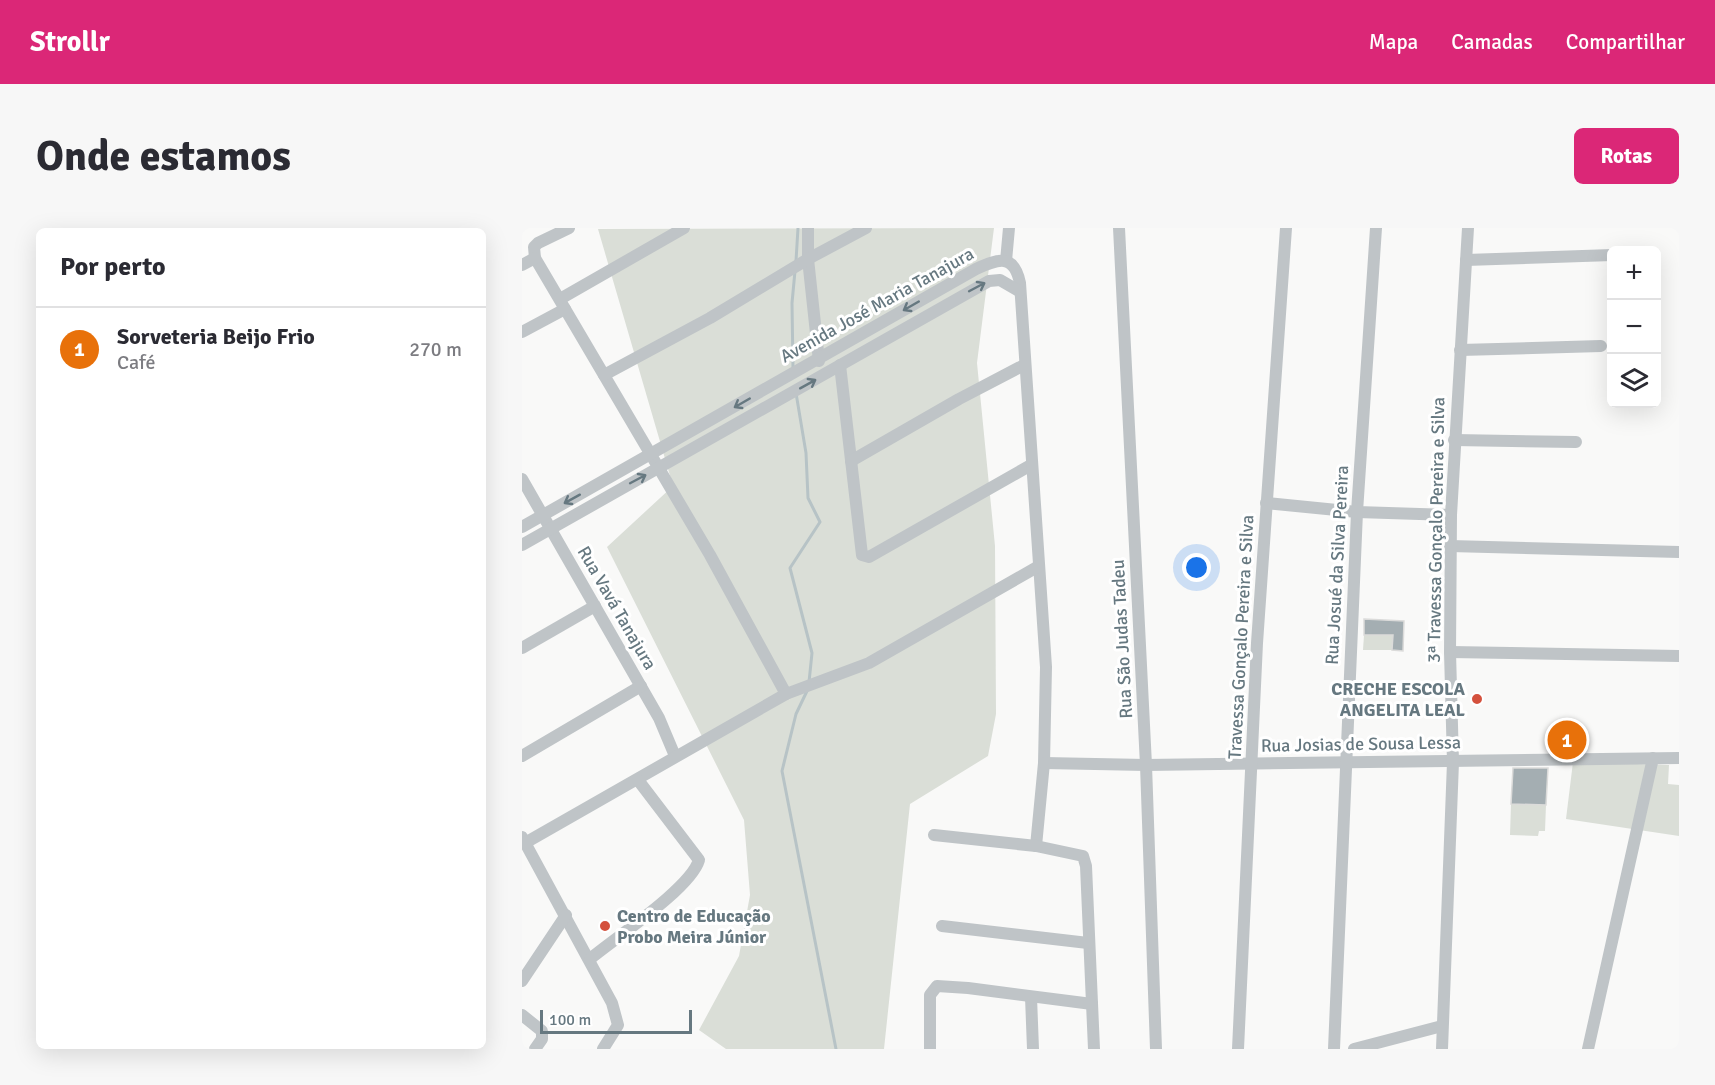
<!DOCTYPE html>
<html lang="pt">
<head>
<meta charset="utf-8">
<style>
  :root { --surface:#fff; --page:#f7f7f7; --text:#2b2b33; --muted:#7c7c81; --line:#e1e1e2; --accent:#db2777 }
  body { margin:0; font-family:Signika,sans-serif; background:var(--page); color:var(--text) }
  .controls { position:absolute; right:18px; top:18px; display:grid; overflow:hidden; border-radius:9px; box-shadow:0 6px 24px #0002 }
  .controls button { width:54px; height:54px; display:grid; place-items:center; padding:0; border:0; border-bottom:2px solid var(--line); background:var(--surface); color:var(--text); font:30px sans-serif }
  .scale { position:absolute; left:18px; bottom:15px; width:152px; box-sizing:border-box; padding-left:6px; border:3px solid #667880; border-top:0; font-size:16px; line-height:21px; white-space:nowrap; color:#667880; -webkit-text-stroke:4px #fff; paint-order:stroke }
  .you { position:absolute; left:675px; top:340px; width:21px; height:21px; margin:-15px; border:4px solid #fff; border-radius:50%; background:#1a73e8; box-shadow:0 0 0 9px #1a73e833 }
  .badge { display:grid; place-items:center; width:39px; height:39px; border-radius:50%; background:var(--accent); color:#fff; font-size:20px; font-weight:700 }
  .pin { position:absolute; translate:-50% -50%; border:3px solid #fff; box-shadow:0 2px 6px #0006 }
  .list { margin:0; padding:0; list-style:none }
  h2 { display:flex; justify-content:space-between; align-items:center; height:78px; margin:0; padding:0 24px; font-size:26px }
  h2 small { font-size:20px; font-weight:400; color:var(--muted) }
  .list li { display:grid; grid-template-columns:39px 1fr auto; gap:18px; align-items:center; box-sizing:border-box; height:84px; padding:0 24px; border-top:2px solid var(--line) }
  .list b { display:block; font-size:22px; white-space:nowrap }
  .list p { margin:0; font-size:20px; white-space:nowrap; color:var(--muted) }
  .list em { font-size:20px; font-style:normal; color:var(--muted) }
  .icon { flex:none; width:33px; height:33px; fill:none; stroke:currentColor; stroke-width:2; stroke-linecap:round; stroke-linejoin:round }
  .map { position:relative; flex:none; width:1157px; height:821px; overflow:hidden; border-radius:9px }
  header { display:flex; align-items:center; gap:36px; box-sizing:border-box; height:84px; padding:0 30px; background:var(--accent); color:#fff }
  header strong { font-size:28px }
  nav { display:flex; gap:33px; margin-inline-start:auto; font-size:21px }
  .intro { display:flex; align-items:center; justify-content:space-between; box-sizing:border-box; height:144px; padding:0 36px }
  h1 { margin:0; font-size:42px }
  .button { padding:15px 27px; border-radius:9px; background:var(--accent); color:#fff; font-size:21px; font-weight:700 }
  main { display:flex; gap:36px; padding:0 36px }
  aside { flex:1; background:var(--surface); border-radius:9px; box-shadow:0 6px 24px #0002 }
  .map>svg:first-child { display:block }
  .green { fill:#daded7 }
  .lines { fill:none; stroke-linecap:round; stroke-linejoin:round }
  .stream { stroke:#b7c3c6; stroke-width:3 }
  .building { fill:#a4aeb2; stroke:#dbdbda; stroke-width:1.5 }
  .minor { stroke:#bfc4c7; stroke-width:12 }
  .oneway { stroke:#667880 }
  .poi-dot { fill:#d4513d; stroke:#fff; stroke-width:2 }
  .labels { text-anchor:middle; stroke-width:6; stroke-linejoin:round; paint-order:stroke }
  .street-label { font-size:18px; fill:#667880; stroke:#fff }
  .poi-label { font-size:18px; font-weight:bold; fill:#667880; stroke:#fff; text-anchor:end }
</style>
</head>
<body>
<header>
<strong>Strollr</strong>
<nav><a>Mapa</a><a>Camadas</a><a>Compartilhar</a></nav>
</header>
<div class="intro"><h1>Onde estamos</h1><a class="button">Rotas</a></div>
<main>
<aside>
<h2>Por perto<small></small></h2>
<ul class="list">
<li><span class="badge" style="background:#e8710a">1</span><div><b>Sorveteria Beijo Frio</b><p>Café</p></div><em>270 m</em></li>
</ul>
</aside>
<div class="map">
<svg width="1157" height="821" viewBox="0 0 1157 821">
  <rect width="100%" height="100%" fill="#f9f9f8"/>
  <g class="green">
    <polygon points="472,0 455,135 473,318 474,486 466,528 388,576 362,821 204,821 177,802 217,728 228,667 222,592 85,319 151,258 76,1"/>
    <polygon points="842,407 871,407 870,422 841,422"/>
    <polygon points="1051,534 1147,537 1146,556 1157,557 1157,608 1044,591"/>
    <polygon points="989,576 1024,577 1023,603 1017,603 1016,608 988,607"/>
  </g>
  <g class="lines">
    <g class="stream">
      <polyline points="274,33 276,0"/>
      <polyline points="271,141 270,75 273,43"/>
      <polyline points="274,165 284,225 286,270 298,294 268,340 290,425 287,454"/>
      <polyline points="285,463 274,486 260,543 314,821"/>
    </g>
  </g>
  <g class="building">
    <polygon points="842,391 882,393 881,423 870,422 871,407 842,407"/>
    <polygon points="991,540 1026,540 1024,577 989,576"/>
  </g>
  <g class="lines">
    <g class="minor">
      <polyline points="47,0 16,15 12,19 13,30 188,327 264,466"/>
      <polyline points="286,0 286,31 297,133"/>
      <polyline points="597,0 624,537 634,821"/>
      <polyline points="944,32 1090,27"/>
      <polyline points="484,33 487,0"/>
      <polyline points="0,37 13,30"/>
      <polyline points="38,71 162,0"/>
      <polyline points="0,104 43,81"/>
      <polyline points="938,122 1079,118"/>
      <polyline points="318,137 340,327 347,329 509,237"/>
      <polyline points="82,147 188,90 286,31 344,0"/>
      <polyline points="932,212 1054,214"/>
      <polyline points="329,233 437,171 502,137"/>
      <polyline points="0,251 137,490 153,528"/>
      <polyline points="744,275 835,284 929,287"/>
      <path d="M0,299L454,41C476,31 492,25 498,55L524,439L522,535L514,618"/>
      <polyline points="0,317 467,53 478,52 497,63"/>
      <polyline points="928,318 1157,324"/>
      <polyline points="0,420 73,378"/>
      <polyline points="928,424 1157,428"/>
      <polyline points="0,528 119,458"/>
      <polyline points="522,535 624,537 1157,530"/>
      <polyline points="412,607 514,618 561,628 564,638 572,821"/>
      <polyline points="0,609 90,775 96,797 81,821"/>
      <polyline points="3,615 264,466 347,435 517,338"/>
      <polyline points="420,698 566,715"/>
      <path d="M68,731C93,710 169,660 177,632L116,552"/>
      <polyline points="0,753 44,687"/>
      <polyline points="509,769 511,821"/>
      <polyline points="0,787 20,803 20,811 13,821"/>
      <polyline points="408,821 408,767 415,758 446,760 570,776"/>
      <polyline points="716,821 735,415 764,0"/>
      <polyline points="812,821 835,284 854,0"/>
      <polyline points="832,821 920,798"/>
      <polyline points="920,821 931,534 928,424 929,287 946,0"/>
      <polyline points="1066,821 1131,530"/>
    </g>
  </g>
  <defs><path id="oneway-shaft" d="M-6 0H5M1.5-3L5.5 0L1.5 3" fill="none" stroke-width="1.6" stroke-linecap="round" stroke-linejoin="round" transform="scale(1.5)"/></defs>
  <g class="oneway">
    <use href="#oneway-shaft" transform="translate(455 59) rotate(-28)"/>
    <use href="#oneway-shaft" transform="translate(389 78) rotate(150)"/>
    <use href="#oneway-shaft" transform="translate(286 156) rotate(-29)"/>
    <use href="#oneway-shaft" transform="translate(220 175) rotate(150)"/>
    <use href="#oneway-shaft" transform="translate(116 251) rotate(-28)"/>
    <use href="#oneway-shaft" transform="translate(50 271) rotate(151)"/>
  </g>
  <g class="poi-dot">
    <circle cx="955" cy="471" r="6"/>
    <circle cx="83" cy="698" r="6"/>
  </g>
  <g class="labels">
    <g class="street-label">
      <text transform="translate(355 77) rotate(-29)" y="6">Avenida José Maria Tanajura</text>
      <text transform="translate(914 302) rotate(-89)" y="6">3ª Travessa Gonçalo Pereira e Silva</text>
      <text transform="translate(815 337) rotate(-87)" y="6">Rua Josué da Silva Pereira</text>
      <text transform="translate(95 380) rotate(60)" y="6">Rua Vavá Tanajura</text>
      <text transform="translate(719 409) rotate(-87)" y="6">Travessa Gonçalo Pereira e Silva</text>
      <text transform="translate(600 411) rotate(-93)" y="6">Rua São Judas Tadeu</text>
      <text transform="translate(839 516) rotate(-1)" y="6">Rua Josias de Sousa Lessa</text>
    </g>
    <g class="poi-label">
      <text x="943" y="467">CRECHE ESCOLA<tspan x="943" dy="21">ANGELITA LEAL</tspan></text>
      <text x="95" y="694" text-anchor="start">Centro de Educação<tspan x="95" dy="21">Probo Meira Júnior</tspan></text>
    </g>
  </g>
</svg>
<div class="controls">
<button>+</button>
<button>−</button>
<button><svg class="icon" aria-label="layers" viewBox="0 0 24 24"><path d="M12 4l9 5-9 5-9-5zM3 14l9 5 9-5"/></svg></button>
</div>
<div class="scale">100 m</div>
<div class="you"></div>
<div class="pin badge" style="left:1045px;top:512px;background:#e8710a">1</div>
</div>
</main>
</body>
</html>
